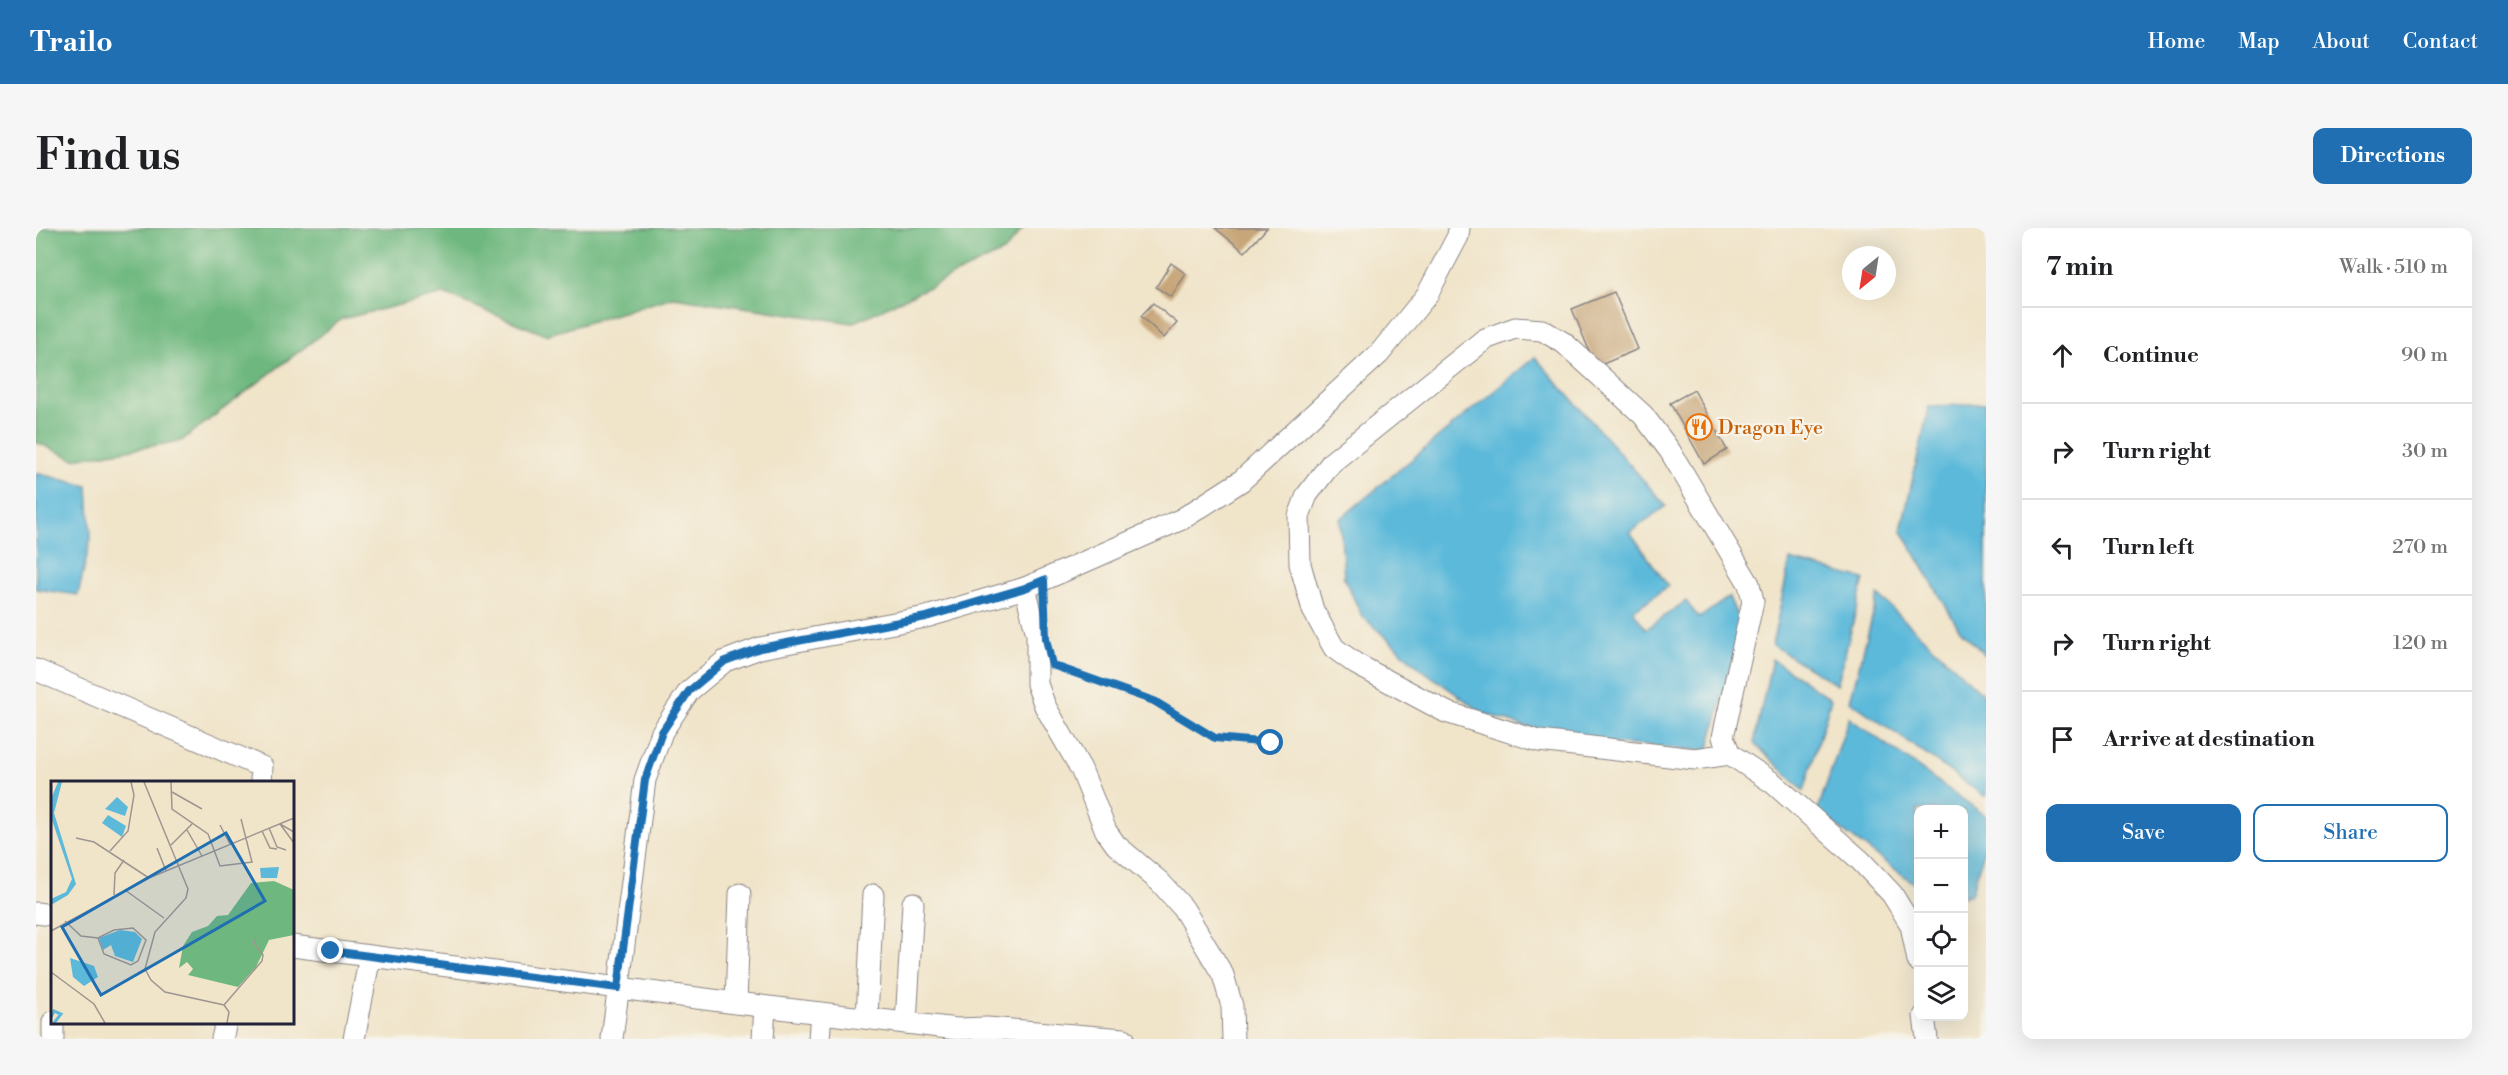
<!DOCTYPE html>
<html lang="en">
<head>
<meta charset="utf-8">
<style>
  :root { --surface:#fff; --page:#f6f6f6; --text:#202124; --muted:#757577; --line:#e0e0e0; --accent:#1f6fb2 }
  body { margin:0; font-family:"Libre Bodoni",serif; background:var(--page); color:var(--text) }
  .controls { position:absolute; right:18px; bottom:18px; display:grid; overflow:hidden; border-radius:12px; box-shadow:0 6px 24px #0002 }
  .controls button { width:54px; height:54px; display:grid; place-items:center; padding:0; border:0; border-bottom:2px solid var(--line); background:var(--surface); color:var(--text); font:30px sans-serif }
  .compass { position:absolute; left:1806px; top:18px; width:54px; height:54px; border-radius:50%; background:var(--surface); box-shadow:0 6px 24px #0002; rotate:210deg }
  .stop { position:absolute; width:18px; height:18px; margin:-14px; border:4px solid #1f6fb2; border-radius:50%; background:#fff }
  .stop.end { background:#1f6fb2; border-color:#fff; box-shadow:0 2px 6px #0008 }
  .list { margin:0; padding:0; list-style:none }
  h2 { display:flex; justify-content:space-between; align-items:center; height:78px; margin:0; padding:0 24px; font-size:26px }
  h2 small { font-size:20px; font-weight:400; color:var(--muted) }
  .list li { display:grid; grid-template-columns:39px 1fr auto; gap:18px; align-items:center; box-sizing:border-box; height:96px; padding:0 24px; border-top:2px solid var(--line) }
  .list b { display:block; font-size:22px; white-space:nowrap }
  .list em { font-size:20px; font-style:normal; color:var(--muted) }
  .actions { display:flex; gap:12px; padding:18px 24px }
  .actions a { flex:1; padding:14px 0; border:2px solid var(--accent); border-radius:12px; text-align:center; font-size:21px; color:var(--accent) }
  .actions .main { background:var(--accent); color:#fff }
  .icon { flex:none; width:33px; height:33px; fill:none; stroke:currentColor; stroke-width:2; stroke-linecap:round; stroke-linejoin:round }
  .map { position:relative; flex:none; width:1950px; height:811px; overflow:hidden; border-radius:12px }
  header { display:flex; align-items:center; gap:36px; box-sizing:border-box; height:84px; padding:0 30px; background:var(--accent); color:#fff }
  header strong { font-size:28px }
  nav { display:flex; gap:33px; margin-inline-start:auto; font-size:21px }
  .intro { display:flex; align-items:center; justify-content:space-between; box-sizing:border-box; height:144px; padding:0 36px }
  h1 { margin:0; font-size:42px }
  .button { padding:15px 27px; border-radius:12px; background:var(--accent); color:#fff; font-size:21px; font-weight:700 }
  main { display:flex; gap:36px; padding:0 36px }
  aside { flex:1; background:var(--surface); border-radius:12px; box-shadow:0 6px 24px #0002 }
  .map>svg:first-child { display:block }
  .forest { fill:#6eb87f; stroke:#486d5d; stroke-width:1.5 }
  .water { fill:#5cb9da; stroke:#3f6e8a; stroke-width:1.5 }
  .building { fill:#c7a679 }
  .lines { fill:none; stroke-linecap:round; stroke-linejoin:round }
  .minor-casing { stroke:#898382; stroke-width:23 }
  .path { stroke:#898382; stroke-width:3; stroke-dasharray:1.5 4.5; stroke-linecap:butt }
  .minor { stroke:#fff; stroke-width:21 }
  .route { stroke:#1f6fb2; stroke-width:8 }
  .labels { text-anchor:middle; stroke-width:4.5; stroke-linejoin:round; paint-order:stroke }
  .food-label { font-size:20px; fill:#c56008; stroke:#f7f3e8; text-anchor:start }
  .inset-river { fill:none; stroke:#5cb9da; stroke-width:3 }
  .inset-road { fill:none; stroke:#9e9690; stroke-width:1.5 }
  .view { fill:#1f6fb2; fill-opacity:0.15; stroke:#1f6fb2; stroke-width:3 }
  .inset-edge { fill:none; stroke:#22223b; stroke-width:3 }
</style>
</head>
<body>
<header>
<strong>Trailo</strong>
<nav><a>Home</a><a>Map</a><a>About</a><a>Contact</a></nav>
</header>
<div class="intro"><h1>Find us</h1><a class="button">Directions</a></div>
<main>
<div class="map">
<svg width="1950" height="811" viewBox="0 0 1950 811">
  <rect width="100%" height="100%" fill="#f7f3e8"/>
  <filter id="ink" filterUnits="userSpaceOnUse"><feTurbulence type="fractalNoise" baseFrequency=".0167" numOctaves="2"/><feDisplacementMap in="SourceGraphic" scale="12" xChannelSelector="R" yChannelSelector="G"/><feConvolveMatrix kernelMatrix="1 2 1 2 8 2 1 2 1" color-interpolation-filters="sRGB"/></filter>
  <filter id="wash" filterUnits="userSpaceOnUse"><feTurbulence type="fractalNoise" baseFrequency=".008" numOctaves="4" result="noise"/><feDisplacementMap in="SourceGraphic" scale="24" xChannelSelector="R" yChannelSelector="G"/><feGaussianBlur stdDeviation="1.35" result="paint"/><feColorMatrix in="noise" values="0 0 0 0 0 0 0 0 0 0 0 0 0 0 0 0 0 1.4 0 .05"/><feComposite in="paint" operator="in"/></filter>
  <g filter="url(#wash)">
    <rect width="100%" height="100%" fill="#f0e4c9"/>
    <polygon class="forest" points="0,0 987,0 969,23 817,95 637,69 510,107 408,66 306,91 145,213 38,231 0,214"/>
    <g class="water">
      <polygon points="1499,129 1630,278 1594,304 1632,358 1597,383 1610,401 1650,373 1663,390 1693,369 1706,400 1672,523 1530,512 1447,485 1385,441 1326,388 1308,350 1304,291"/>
      <polygon points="1950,175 1950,428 1924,402 1865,302 1893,179"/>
      <polygon points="0,245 52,258 55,310 42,367 0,361"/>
      <polygon points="1754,332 1828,351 1801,457 1736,417"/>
      <polygon points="1842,367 1950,469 1950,569 1814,473"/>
      <polygon points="1736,431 1795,471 1768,563 1718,515"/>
      <polygon points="1813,490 1950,588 1950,616 1935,666 1928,669 1928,582 1882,582 1882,658 1781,584"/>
    </g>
    <g id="blocks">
      <g class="building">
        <polygon points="1179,0 1231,0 1209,24"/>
        <polygon points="1135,35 1150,46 1135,69 1120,59"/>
        <polygon points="1578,64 1602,121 1560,139 1536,81"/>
        <polygon points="1117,75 1141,95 1128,110 1105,88"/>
        <polygon points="1658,162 1691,222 1668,236 1634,175"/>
      </g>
    </g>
  </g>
  <g filter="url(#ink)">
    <use href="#blocks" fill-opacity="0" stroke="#898382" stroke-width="1.5"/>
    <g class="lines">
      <g class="minor-casing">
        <g id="minor">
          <polyline points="989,360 1001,406 1001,456 1009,478 1045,541 1070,603 1080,617 1124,654 1147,680 1187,747 1196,778 1197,811"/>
          <polyline points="0,442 226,539 225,554"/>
          <polyline points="1694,526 1659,531 1503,513 1410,484 1320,436 1298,420 1277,382 1264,336 1263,288 1271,267 1296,234 1449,111 1479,100 1506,102 1528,115 1607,187 1634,223 1713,356 1717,373 1687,509 1694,526 1737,555 1824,632 1856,666 1875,697 1882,733"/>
          <polyline points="0,685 16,687"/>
          <polyline points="256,718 700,775 921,801 951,800 1088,811"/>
          <polyline points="700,775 704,666"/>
          <polyline points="1888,788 1891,811"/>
          <polyline points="831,790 837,667"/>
          <polyline points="870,795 877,675"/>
          <polyline points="17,811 17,794"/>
          <polyline points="186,811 190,794"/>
          <polyline points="318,811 334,728"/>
          <polyline points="576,811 609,552 626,504 653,463 689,433 724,420 890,389 989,360 1146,291 1205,253 1343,126 1391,67 1422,8 1423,0"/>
          <polyline points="727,811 729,779"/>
          <polyline points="783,811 785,785"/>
        </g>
      </g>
      <polyline class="path" points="1019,438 1118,473 1179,510 1235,515"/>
      <use href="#minor" class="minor"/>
    </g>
  </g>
  <g class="lines" filter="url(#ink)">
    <polyline class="route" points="295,723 582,760 609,552 626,504 653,463 689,433 724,420 890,389 989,360 1008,352 1010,411 1016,437 1118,473 1179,510 1235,515"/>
  </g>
  <defs>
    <g id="restaurant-ring" transform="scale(1.35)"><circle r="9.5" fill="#f7f3e8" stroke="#e8710a" stroke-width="1.5"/><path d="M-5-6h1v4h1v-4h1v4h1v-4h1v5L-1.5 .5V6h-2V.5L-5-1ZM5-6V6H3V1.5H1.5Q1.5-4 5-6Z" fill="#e8710a"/></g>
  </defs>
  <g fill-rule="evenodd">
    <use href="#restaurant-ring" x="1663" y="199"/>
  </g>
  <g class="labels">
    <g class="food-label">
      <text x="1682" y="206">Dragon Eye</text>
    </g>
  </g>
  <g transform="translate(15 553)">
    <rect width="243" height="243" fill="#f0e4c9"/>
    <path d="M223,100L243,109V154L218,159L205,186L187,206L137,194L142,188L136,181L128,187L132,165L141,151L157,145L166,135L177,134L200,102Z" fill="#6eb87f"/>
    <path d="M7,1H11L3,32L25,103L17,114L0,124V118L15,111L21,98L1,39L0,18ZM66,16L77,26L74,35L54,28ZM57,34L75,45L71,56L51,42ZM228,86L226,97H210L209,87ZM69,149L84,151L91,158L82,181L64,175L60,164L52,169L48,157ZM19,177L43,185L47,196L33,205L22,196Z" fill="#5cb9da"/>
    <path class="inset-river" d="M0,236L3,230L10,233L3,242"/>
    <path class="inset-road" d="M93,1L137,108L135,117L104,151L94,188L100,199L114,211L173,224L178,231L176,242M120,1L121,28L157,53L169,85L201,81L190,38M121,11L151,28M169,44L179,63M218,47L226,66L235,69M136,49L151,75M211,50L219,67L226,68M243,51L229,43L243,62M25,57L43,61L98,97M120,64L141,43M106,67L115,90M59,70L77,50L83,14L80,1M74,109L113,137M63,114L64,92L73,79M14,140L30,155L47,157L63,149L82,147L95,159L87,180L80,184L53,173L47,157M0,150L98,97L243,37M0,191L43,223L54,242M173,224L211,180L212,174L203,162L205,156"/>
    <path class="view" d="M175,52L214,120L50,214L11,146Z"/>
    <rect width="243" height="243" class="inset-edge"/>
  </g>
</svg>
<div class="controls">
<button>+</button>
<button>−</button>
<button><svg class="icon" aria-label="locate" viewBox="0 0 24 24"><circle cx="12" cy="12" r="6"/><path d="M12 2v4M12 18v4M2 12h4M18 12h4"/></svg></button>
<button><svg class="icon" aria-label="layers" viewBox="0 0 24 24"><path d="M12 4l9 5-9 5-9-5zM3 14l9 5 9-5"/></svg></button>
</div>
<svg class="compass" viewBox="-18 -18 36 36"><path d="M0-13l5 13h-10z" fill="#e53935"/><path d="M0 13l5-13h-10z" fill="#757577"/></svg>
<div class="stop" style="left:1235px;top:515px"></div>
<div class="stop end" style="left:295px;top:723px"></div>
</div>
<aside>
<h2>7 min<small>Walk · 510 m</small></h2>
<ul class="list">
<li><svg class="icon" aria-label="ahead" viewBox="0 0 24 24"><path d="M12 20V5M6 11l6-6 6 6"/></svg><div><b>Continue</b></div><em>90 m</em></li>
<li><svg class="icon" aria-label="right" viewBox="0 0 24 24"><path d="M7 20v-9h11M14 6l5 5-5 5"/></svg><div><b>Turn right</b></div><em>30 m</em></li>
<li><svg class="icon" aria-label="left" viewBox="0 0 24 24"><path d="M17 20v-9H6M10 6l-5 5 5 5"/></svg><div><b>Turn left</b></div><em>270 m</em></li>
<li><svg class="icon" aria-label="right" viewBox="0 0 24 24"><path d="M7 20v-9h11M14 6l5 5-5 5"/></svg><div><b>Turn right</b></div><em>120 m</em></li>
<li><svg class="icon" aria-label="arrive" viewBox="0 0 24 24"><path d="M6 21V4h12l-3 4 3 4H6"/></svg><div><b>Arrive at destination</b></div></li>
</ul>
<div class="actions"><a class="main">Save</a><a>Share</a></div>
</aside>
</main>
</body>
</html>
